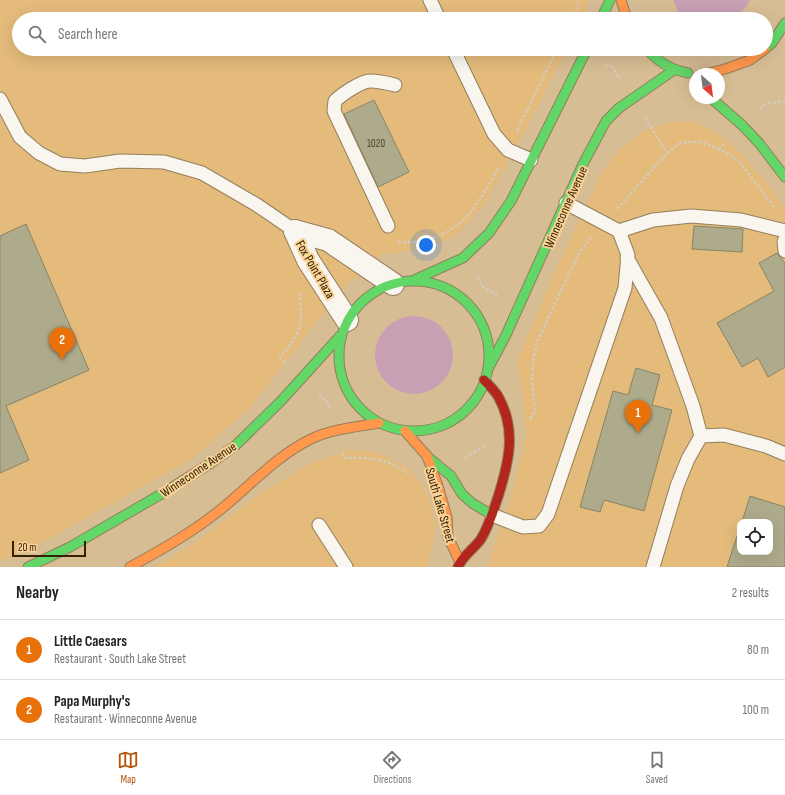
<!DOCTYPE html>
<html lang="en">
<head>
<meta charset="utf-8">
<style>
  :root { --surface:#fff; --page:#f6f6f6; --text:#222; --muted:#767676; --line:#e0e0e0; --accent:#b45309 }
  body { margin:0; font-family:"Sofia Sans Condensed",sans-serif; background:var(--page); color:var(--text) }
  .controls { position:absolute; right:12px; bottom:12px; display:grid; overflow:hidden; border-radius:8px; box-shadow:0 4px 16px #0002 }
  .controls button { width:36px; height:36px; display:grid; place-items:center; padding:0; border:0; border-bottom:1px solid var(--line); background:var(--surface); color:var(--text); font:20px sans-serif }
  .compass { position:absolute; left:689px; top:68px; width:36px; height:36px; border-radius:50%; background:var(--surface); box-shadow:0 4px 16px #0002; rotate:152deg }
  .scale { position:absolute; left:12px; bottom:10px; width:74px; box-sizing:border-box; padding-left:4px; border:2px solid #342101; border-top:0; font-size:11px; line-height:14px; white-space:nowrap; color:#342101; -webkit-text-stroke:3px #f9d298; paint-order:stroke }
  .you { position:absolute; left:426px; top:245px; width:14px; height:14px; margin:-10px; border:3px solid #fff; border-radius:50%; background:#1a73e8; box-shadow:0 0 0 6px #1a73e833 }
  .badge { display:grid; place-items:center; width:26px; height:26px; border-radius:50%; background:var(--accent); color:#fff; font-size:13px; font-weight:700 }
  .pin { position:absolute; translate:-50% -33px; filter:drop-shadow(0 1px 2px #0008) }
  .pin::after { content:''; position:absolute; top:21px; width:14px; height:12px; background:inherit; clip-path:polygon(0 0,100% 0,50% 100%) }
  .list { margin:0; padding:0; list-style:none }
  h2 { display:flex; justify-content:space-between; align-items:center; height:52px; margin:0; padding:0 16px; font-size:17px }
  h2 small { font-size:13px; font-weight:400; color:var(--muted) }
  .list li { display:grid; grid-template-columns:26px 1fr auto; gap:12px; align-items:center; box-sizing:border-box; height:60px; padding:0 16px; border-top:1px solid var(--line) }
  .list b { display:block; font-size:15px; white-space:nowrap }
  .list p { margin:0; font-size:13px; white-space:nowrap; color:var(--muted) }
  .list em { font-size:13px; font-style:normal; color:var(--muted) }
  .icon { flex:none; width:22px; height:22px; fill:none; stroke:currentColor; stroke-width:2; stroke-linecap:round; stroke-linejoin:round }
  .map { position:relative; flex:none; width:785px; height:567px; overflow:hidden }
  .search { position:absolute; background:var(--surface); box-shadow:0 4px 16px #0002; left:12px; right:12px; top:12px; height:44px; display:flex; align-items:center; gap:10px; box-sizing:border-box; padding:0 14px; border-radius:22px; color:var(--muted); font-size:15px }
  .sheet { height:172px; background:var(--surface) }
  nav { display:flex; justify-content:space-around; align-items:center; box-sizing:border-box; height:56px; border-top:1px solid var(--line); background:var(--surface); font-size:11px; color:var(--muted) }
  nav a { display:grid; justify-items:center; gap:2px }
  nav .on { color:var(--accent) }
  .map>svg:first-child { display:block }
  .built { fill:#e4bb7b; fill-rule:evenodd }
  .green { fill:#c99fb4 }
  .building { fill:#aeab8c; stroke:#878465 }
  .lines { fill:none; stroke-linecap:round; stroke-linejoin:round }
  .lane-casing { stroke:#937f5b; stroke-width:15 }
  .street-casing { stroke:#937f5b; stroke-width:24 }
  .fast-casing { stroke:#937f5b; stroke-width:11 }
  .slow-casing { stroke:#937f5b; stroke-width:11 }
  .jam-casing { stroke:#937f5b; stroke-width:11 }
  .path { stroke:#d4cbbe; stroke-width:2.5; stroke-dasharray:3 2; stroke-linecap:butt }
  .lane { stroke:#f9f5ef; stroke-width:13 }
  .street { stroke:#f9f5ef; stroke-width:22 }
  .fast { stroke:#63d668; stroke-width:9 }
  .slow { stroke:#ff974d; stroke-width:9 }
  .jam { stroke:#b3261e; stroke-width:9 }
  .labels { text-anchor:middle; stroke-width:4; stroke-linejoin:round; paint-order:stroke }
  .number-label { font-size:11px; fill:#524424 }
  .street-label { font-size:13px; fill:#342101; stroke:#f9d298 }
</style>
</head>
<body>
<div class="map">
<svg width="785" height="567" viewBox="0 0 785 567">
  <rect width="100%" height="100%" fill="#d7bd94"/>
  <g class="built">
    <polygon points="0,0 589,0 582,19 19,19 19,49 567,49 522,136 485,203 459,233 428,249 383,254 343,288 249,409 192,459 41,543 0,562"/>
    <path d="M690,121L714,131L736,148L768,185L785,209V567H487L514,487L526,436L522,389L517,361L559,263L602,172L621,149L642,132L668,123ZM740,522H770V552H740Z"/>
    <polygon points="348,450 378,453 410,469 428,495 436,527 427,567 155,567 194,544 255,497 311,463"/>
  </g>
  <g class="green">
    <polygon points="673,0 750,0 746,7 734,19 686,19 678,12"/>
    <circle cx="414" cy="355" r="39"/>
  </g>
  <g class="building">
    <polygon points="374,100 409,172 378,187 344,114"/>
    <polygon points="26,224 89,370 6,406 29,460 0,473 0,236"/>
    <polygon points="694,226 743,229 742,252 692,249"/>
    <polygon points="777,253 785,263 785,367 768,377 758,358 742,367 717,323 774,291 759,263"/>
    <polygon points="636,368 660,375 652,405 672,410 644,511 604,500 600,512 580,507 613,391 628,395"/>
    <polygon points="750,496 785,507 785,567 727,567 740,527 740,552 770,552 770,522 742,522"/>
  </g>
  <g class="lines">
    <g class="lane-casing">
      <g id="lane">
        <polyline points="430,0 439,19"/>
        <polyline points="453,49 494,134 508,150 531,160"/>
        <polyline points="0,99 20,137 39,153 60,164 85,166 120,161 164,162 202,173 257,205 295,231"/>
        <polyline points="566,203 619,231 653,220 691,216 741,220 785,231"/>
        <path d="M388,226L334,111L335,101C341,95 361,81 370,81C379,81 387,83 395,85"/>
        <polyline points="785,239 784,242 785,251"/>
        <polyline points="627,258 661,318 693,406 701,436"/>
        <polyline points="492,515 523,527 539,526 548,514 625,288 628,255 619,231"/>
        <polyline points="319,525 346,567"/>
        <polyline points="653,567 677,486 688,459 701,436 724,435 766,446 785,454"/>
      </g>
    </g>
    <g class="street-casing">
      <g id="street">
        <polyline points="295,231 328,240 393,284"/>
        <polyline points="295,231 308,260 347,320"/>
      </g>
    </g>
    <g class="fast-casing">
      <g id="fast">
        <polyline points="601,19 610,0"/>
        <polyline points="766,48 772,43 785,23"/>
        <path d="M647,49C658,62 672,70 688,73"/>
        <polyline points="711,98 742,125 759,143 785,177"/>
        <polyline points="414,280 463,258 489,233 511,201 587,49"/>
        <circle cx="414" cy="356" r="75"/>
        <polyline points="488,369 506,335 583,164 606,121 619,108 674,70"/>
        <polyline points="428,457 451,476 462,494 472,503 492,515"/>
        <polyline points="28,567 70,547 163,493 211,463 235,446 281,401 340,336"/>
      </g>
    </g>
    <g class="slow-casing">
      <g id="slow">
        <polyline points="621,0 627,19"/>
        <polyline points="705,74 725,69 750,60 765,49"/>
        <polyline points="405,431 427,456 438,486 447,517 448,537 460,562"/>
        <path d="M130,567C161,550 193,532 220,510C250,486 276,456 311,439C332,429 356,427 379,423"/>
      </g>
    </g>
    <g class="jam-casing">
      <path id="jam" d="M458,567C463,555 474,549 481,539C489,526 493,511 498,497C509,462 517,430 498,396C494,390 489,385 484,380"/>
    </g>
    <g class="path">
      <polyline points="572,19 580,0"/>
      <polyline points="606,64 612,67 620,79"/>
      <polyline points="760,109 766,104 785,101"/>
      <polyline points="645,118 667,153"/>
      <polyline points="517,131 557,49"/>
      <polyline points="719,149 726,142"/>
      <polyline points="617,209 667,153 680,143 687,142 701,142 719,149 732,156 741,164 774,207"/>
      <path d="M398,242C454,245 475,211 499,167"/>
      <polyline points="477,277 484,288 498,295"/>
      <path d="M285,362L280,358C287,349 298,337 300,325C302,315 300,304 300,293"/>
      <polyline points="319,394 327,402 329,408"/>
      <polyline points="530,419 535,412 532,379 533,361 537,342 580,251 591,238"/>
      <path d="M342,453L344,458C366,457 390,459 407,473"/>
      <polyline points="465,458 485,446"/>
    </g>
    <use href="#lane" class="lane"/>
    <use href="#street" class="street"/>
    <use href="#fast" class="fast"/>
    <use href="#slow" class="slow"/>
    <use href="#jam" class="jam"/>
  </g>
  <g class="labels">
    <g class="number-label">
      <text x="376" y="147">1020</text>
    </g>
    <g class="street-label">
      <text transform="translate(565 207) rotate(-66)" y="5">Winneconne Avenue</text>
      <text transform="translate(316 269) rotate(60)" y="5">Fox Point Plaza</text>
      <text transform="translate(198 469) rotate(-34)" y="5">Winneconne Avenue</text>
      <text transform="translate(441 505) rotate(74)" y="5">South Lake Street</text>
    </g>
  </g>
</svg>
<div class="controls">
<button><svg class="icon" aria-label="locate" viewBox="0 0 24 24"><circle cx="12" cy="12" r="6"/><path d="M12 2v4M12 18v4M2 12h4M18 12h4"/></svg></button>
</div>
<svg class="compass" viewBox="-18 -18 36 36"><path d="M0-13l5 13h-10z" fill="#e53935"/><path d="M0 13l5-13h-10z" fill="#767676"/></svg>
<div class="scale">20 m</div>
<div class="you"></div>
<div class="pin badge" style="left:638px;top:433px;background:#e8710a">1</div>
<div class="pin badge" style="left:62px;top:360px;background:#e8710a">2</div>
<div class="search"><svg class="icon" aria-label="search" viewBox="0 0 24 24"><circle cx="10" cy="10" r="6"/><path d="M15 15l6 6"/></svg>Search here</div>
</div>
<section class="sheet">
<h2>Nearby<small>2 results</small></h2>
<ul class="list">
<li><span class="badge" style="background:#e8710a">1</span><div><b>Little Caesars</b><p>Restaurant · South Lake Street</p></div><em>80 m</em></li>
<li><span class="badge" style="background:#e8710a">2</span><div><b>Papa Murphy's</b><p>Restaurant · Winneconne Avenue</p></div><em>100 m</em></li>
</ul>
</section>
<nav>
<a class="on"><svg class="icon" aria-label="map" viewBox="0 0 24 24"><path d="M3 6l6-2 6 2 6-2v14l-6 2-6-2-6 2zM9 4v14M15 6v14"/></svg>Map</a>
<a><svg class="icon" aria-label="directions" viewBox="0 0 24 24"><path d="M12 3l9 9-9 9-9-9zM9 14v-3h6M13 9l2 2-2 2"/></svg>Directions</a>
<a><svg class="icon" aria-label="saved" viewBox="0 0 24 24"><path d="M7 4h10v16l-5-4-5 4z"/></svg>Saved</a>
</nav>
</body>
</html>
